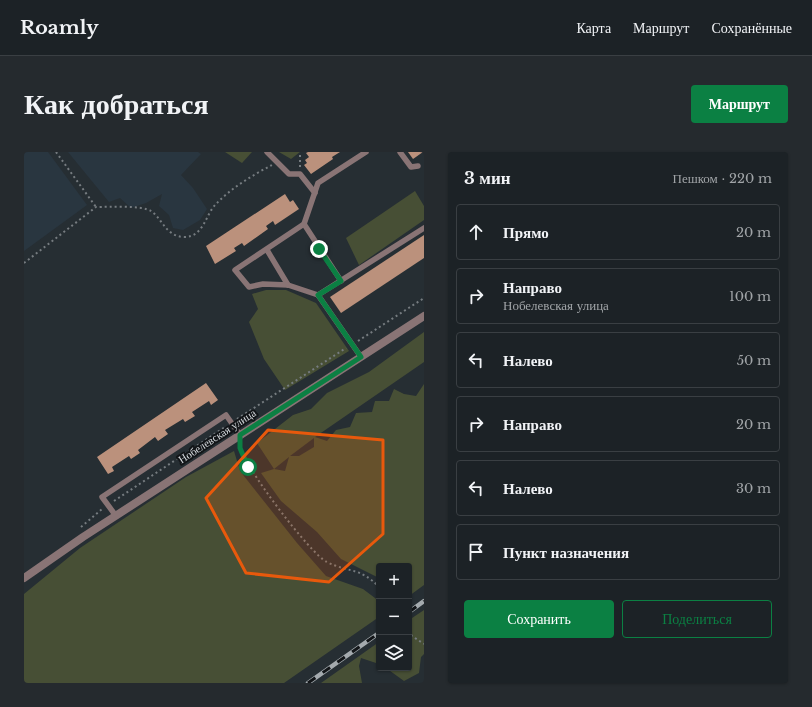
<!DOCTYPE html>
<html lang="ru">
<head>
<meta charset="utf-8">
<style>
  :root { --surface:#1c2226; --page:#252a2e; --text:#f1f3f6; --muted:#a0a4a7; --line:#3a3f43; --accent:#0b8043 }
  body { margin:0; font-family:"Libre Baskerville",serif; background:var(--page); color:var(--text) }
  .controls { position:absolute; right:12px; bottom:12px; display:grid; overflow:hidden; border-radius:4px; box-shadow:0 1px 3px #0004 }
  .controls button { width:36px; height:36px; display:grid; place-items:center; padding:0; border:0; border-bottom:1px solid var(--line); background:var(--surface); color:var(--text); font:20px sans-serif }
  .stop { position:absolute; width:12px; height:12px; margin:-9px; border:3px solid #0b8043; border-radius:50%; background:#fff }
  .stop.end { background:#0b8043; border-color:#fff; box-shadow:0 1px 4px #0008 }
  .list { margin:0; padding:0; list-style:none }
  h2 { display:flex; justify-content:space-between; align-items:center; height:52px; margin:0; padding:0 16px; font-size:17px }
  h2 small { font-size:13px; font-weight:400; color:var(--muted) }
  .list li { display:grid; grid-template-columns:26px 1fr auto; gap:12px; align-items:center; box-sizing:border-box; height:56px; margin:0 8px 8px; padding:0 8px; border:1px solid var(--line); border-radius:4px }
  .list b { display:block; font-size:15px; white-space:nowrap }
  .list p { margin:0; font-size:13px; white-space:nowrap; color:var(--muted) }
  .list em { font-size:13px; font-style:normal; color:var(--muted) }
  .actions { display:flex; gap:8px; padding:12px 16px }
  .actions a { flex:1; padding:9px 0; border:1px solid var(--accent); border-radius:4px; text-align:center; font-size:14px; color:var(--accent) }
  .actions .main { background:var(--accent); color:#fff }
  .icon { flex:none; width:22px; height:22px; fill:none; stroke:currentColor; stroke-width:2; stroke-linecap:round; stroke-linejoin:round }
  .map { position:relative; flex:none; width:400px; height:531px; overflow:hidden; border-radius:4px }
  header { display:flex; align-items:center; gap:24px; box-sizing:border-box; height:56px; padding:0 20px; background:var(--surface); border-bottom:1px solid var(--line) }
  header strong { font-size:19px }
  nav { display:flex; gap:22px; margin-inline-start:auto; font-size:14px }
  .intro { display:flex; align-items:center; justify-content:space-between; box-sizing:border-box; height:96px; padding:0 24px }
  h1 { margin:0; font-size:28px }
  .button { padding:10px 18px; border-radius:4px; background:var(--accent); color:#fff; font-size:14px; font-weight:700 }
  main { display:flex; gap:24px; padding:0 24px }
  aside { flex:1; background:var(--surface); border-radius:4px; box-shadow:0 1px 3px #0004 }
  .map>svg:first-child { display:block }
  .built { fill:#293640 }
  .green { fill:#474f35; fill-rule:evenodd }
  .building { fill:#bb917c }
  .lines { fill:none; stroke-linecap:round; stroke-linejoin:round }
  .path { stroke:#767c80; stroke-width:2; stroke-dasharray:2 3; stroke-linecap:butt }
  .lane { stroke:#897475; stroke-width:5.5 }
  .street { stroke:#897475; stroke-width:8 }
  .rail-casing { stroke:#a4aaae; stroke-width:4.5 }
  .rail { stroke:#121518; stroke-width:3; stroke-dasharray:9; stroke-linecap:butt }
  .route { stroke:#0b8043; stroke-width:5 }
  .marked { fill:#e8590c; fill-opacity:0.2; stroke:#e8590c; stroke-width:3; stroke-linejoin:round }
  .labels { text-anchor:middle; stroke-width:4; stroke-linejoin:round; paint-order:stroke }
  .street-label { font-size:11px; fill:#d8dce0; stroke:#121518 }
</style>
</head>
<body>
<header>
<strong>Roamly</strong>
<nav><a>Карта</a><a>Маршрут</a><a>Сохранённые</a></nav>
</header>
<div class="intro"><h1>Как добраться</h1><a class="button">Маршрут</a></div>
<main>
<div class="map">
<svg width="400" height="531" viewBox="0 0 400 531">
  <rect width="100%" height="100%" fill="#262e33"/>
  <g class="built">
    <polygon points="0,0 24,0 63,53 0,99"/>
    <polygon points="44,0 174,0 177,2 157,23 169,36 183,57 176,68 159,78 149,76 145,63 135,54 138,42 122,51 107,56 96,46 85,50"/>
  </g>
  <g class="green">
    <polygon points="201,0 228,0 218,11"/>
    <polygon points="255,0 276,0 267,7"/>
    <polygon points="391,39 400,54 400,68 335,113 322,86"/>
    <polygon points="242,138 262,138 292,151 325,199 261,238 240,207 225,170 234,157 228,142"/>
    <path d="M400,180V210L291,285L303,289L312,278L326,275L332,261L348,260L351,249H365L370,237L380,242L392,244L400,232V433L385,444V414H355V426L317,407L293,380L257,349L237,321L250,317L233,291L269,263L287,257L303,241L345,220ZM290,286V295L275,304H266ZM265,305L261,319L250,317Z"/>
    <polygon points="210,299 216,319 273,391 302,424 339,437 355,449 355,465 260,531 0,531 0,442 56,396 162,325"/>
    <polygon points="400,458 400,502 397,505 395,521 380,529 362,516 385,516 385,468"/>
    <polygon points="355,490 355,512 337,506 335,514 338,531 297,531"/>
  </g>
  <g class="building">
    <polygon points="284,0 316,0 308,5 309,7 287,22 280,13 283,11 281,8 285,5 282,1"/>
    <polygon points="384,0 399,0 389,7"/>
    <polygon points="261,42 266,50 269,48 275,57 251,73 249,69 242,74 244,77 220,94 218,91 210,96 212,99 191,112 182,94"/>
    <polygon points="400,83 400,106 317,161 306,145"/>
    <polygon points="182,231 194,248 187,253 185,249 168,260 171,264 161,270 159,267 141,278 144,282 134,289 131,285 114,298 116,301 107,307 105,304 88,315 90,319 84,322 73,305"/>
  </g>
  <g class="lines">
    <g class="path">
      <polyline points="32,0 72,55"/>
      <polyline points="276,15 276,0"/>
      <path d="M0,111L72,55C85,55 117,53 127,59C139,67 141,84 160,85C180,85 181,63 192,52C207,36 229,23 248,13"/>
      <polyline points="334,189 400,146"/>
      <polyline points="213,267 322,196"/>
      <path d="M216,293C217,311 287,403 303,410C325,421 336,415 355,435"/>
      <polyline points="90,349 201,275"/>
      <polyline points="57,375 78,357"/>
      <polyline points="385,473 388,484 400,492"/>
    </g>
    <g class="lane">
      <polyline points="243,0 265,22 276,22 291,41"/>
      <polyline points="376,0 387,15 394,14"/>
      <polyline points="280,72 317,129"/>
      <polyline points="243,98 264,133"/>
      <polyline points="294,143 400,76"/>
      <polyline points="337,205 294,143 264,133 239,132 225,135 211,118 280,72 294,31 342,0"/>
      <polyline points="92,364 78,345 202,263 216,283"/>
    </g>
    <polyline class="street" points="0,426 59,385 400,164"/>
    <g class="rail-casing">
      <g id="rail">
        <polyline points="385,460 400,449"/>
        <polyline points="284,531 355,481"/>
      </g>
    </g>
    <use href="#rail" class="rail"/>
  </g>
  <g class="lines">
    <polyline class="route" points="224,315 216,296 216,283 337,205 294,143 317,129 295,97"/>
  </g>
  <path class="marked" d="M244,278L359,288V382L305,430L222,421L182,346Z"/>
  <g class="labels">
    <g class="street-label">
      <text transform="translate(193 284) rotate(-33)" y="4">Нобелевская улица</text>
    </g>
  </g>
</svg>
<div class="controls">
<button>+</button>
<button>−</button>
<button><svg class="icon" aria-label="layers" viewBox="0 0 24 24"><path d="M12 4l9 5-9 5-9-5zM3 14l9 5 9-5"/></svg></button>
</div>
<div class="stop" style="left:224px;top:315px"></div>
<div class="stop end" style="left:295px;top:97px"></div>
</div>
<aside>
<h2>3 мин<small>Пешком · 220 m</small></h2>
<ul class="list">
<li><svg class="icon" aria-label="ahead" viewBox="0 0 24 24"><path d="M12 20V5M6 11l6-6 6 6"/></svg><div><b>Прямо</b></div><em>20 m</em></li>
<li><svg class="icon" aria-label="right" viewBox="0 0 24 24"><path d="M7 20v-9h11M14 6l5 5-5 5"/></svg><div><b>Направо</b><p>Нобелевская улица</p></div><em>100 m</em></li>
<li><svg class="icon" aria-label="left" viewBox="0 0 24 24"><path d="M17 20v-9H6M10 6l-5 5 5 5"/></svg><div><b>Налево</b></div><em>50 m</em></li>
<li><svg class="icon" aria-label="right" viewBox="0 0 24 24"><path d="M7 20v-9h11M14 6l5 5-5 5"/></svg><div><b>Направо</b></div><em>20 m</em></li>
<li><svg class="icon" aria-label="left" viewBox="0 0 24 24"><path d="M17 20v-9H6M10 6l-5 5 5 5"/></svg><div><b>Налево</b></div><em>30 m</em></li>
<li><svg class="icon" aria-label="arrive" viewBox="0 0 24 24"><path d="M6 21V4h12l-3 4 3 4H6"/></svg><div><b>Пункт назначения</b></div></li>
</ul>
<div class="actions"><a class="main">Сохранить</a><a>Поделиться</a></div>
</aside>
</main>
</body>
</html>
